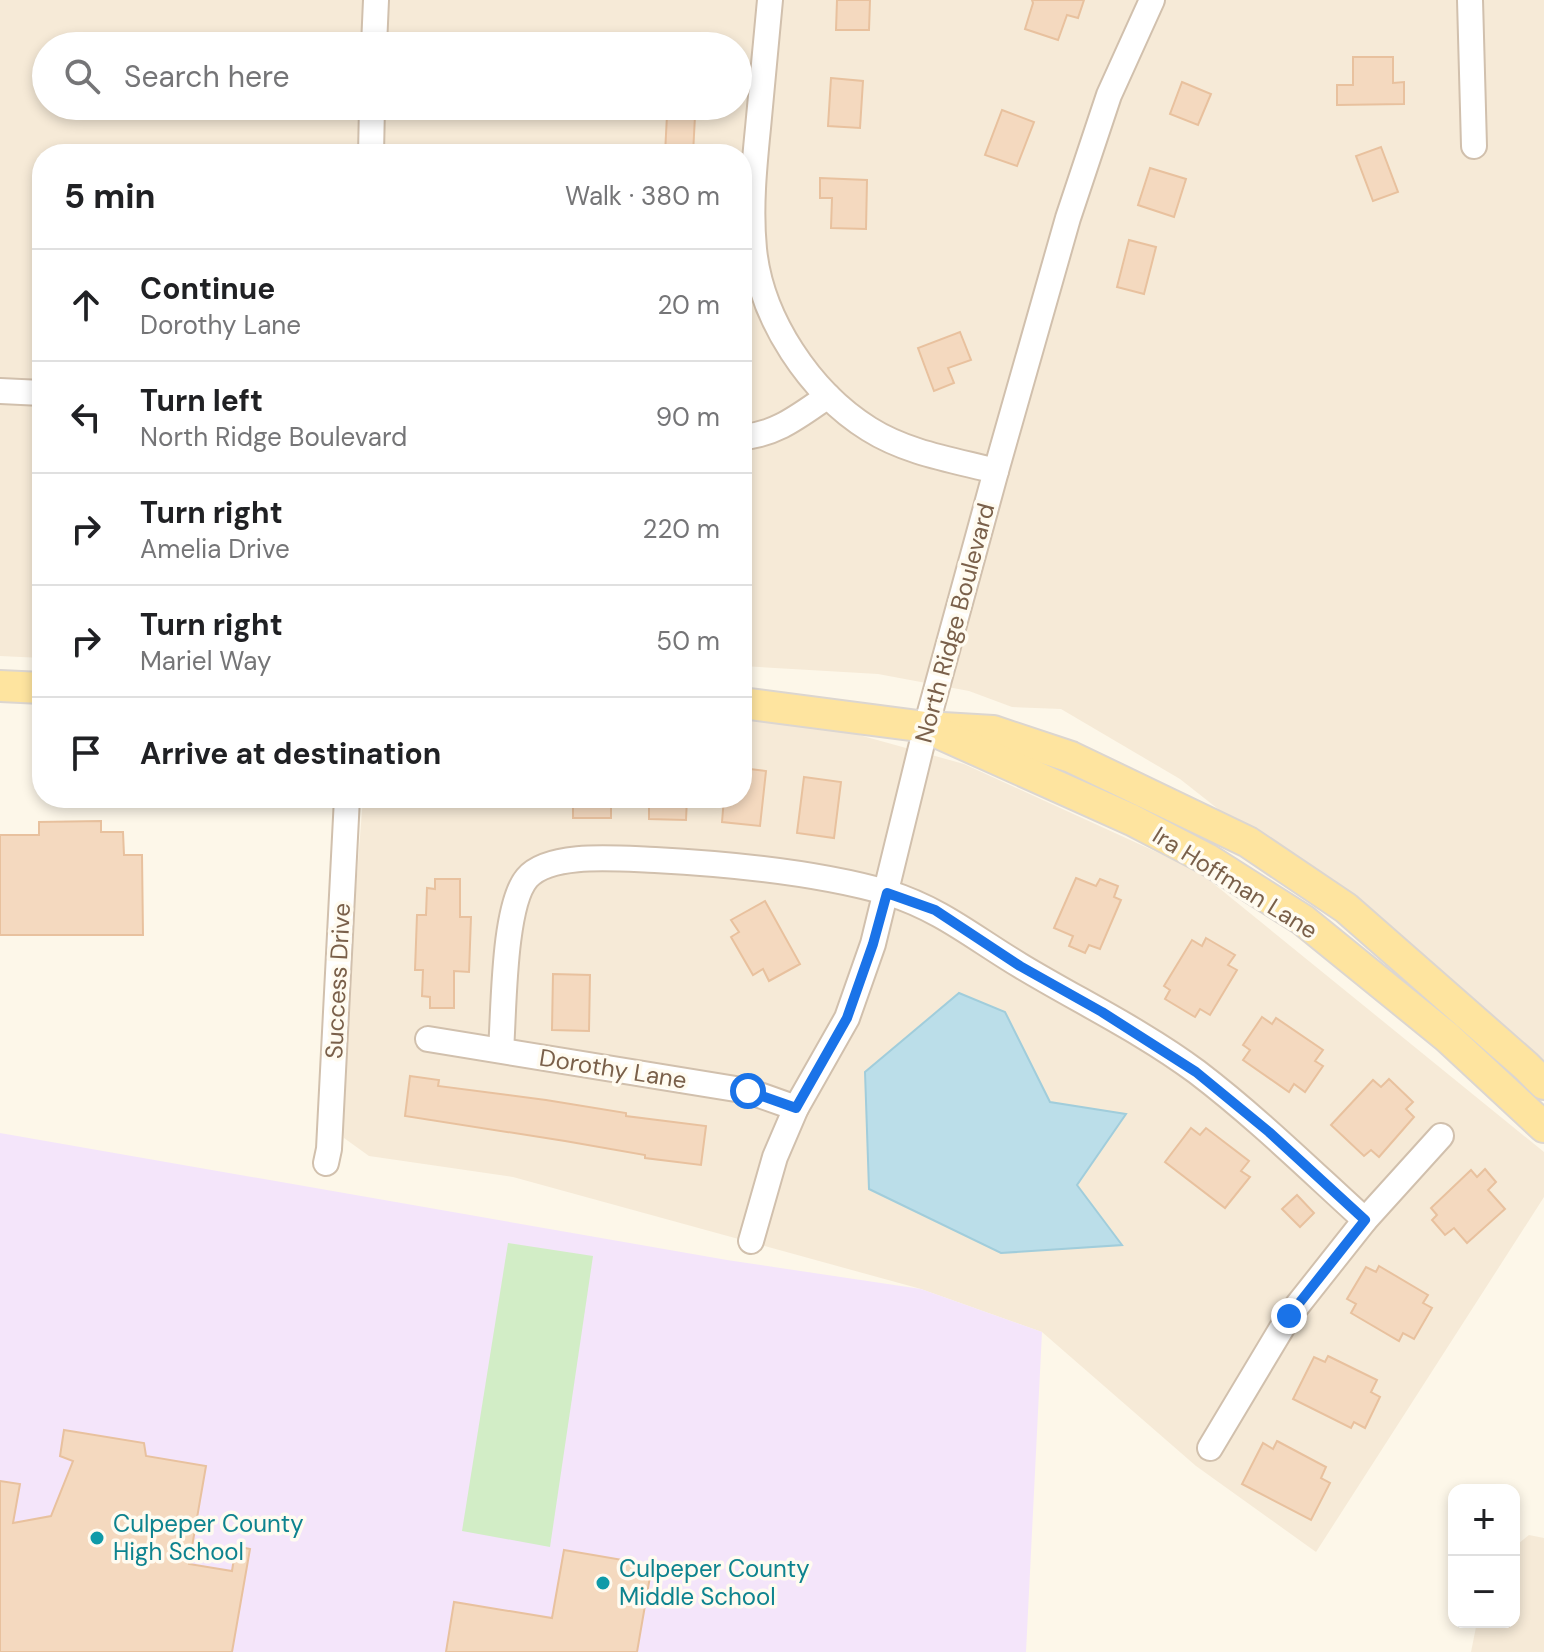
<!DOCTYPE html>
<html lang="en">
<head>
<meta charset="utf-8">
<style>
  :root { --surface:#fff; --page:#f6f6f6; --text:#202124; --muted:#757577; --line:#e0e0e0 }
  body { margin:0; font-family:"DM Sans",sans-serif; background:var(--page); color:var(--text) }
  .controls { position:absolute; right:24px; bottom:24px; display:grid; overflow:hidden; border-radius:16px; box-shadow:0 4px 12px #0003 }
  .controls button { width:72px; height:72px; display:grid; place-items:center; padding:0; border:0; border-bottom:2px solid var(--line); background:var(--surface); color:var(--text); font:40px sans-serif }
  .stop { position:absolute; width:24px; height:24px; margin:-18px; border:6px solid #1a73e8; border-radius:50%; background:#fff }
  .stop.end { background:#1a73e8; border-color:#fff; box-shadow:0 2px 8px #0008 }
  .list { margin:0; padding:0; list-style:none }
  h2 { display:flex; justify-content:space-between; align-items:center; height:104px; margin:0; padding:0 32px; font-size:34px }
  h2 small { font-size:26px; font-weight:400; color:var(--muted) }
  .list li { display:grid; grid-template-columns:52px 1fr auto; gap:24px; align-items:center; box-sizing:border-box; height:112px; padding:0 32px; border-top:2px solid var(--line) }
  .list b { display:block; font-size:30px; white-space:nowrap }
  .list p { margin:0; font-size:26px; white-space:nowrap; color:var(--muted) }
  .list em { font-size:26px; font-style:normal; color:var(--muted) }
  .icon { flex:none; width:44px; height:44px; fill:none; stroke:currentColor; stroke-width:2; stroke-linecap:round; stroke-linejoin:round }
  .map { position:relative; flex:none; width:1544px; height:1652px; overflow:hidden }
  .search { position:absolute; background:var(--surface); box-shadow:0 4px 12px #0003; left:32px; top:32px; width:720px; height:88px; display:flex; align-items:center; gap:20px; box-sizing:border-box; padding:0 28px; border-radius:44px; color:var(--muted); font-size:30px }
  .panel { position:absolute; background:var(--surface); box-shadow:0 4px 12px #0003; left:32px; top:144px; width:720px; height:664px; border-radius:32px }
  .map>svg:first-child { display:block }
  .residential { fill:#f6ead7; fill-rule:evenodd }
  .education { fill:#f4e5fa }
  .green { fill:#d2edc6 }
  .water { fill:#bbdee9; stroke:#a1cddb; stroke-width:2 }
  .building { fill:#f4d9bf; stroke:#e8c19e; stroke-width:2 }
  .lines { fill:none; stroke-linecap:round; stroke-linejoin:round }
  .minor-casing { stroke:#d1c0ad; stroke-width:28 }
  .major-casing { stroke:#dcd6d0; stroke-width:34 }
  .minor { stroke:#fff; stroke-width:24 }
  .major { stroke:#fee49f; stroke-width:30 }
  .route { stroke:#1a73e8; stroke-width:10 }
  .culture-dot { fill:#0f9aa8; stroke:#fffbf0; stroke-width:3 }
  .labels { text-anchor:middle; stroke-width:7; stroke-linejoin:round; paint-order:stroke }
  .street-label { font-size:24px; fill:#7a604a; stroke:#fffbf0 }
  .culture-label { font-size:24px; fill:#0d838f; stroke:#fffbf0; text-anchor:start }
</style>
</head>
<body>
<div class="map">
<svg width="1544" height="1652" viewBox="0 0 1544 1652">
  <rect width="100%" height="100%" fill="#fdf7e9"/>
  <g class="residential">
    <path d="M0,0H1544V1066L1180,779L1061,709L1012,707L969,691L878,674L742,666V154H42V658L0,656ZM46,46H738V106H46Z"/>
    <polygon points="742,717 841,730 964,764 1198,871 1544,1152 1544,1197 1316,1552 1196,1466 1042,1332 921,1289 513,1177 369,1156 344,1138 341,1122 341,1083 363,798 742,798"/>
    <polygon points="1529,1535 1544,1538 1544,1652 1471,1652 1477,1622 1514,1622 1514,1547"/>
  </g>
  <polygon class="education" points="0,1133 727,1260 921,1289 1042,1332 1026,1652 0,1652"/>
  <polygon class="green" points="508,1243 593,1256 550,1547 462,1531"/>
  <polygon class="water" points="959,993 1005,1012 1050,1102 1126,1114 1077,1185 1122,1245 1001,1253 869,1189 865,1072"/>
  <g class="building">
    <polygon points="837,0 870,0 869,30 836,30"/>
    <polygon points="1032,0 1084,0 1078,18 1067,15 1058,40 1025,29 1033,3"/>
    <polygon points="1353,57 1393,57 1393,83 1404,82 1404,104 1337,105 1337,85 1353,85"/>
    <polygon points="831,78 863,81 860,128 828,126"/>
    <polygon points="1182,82 1211,94 1198,125 1170,114"/>
    <polygon points="1002,110 1034,122 1017,166 985,155"/>
    <polygon points="667,115 695,116 693,154 665,154"/>
    <polygon points="1381,147 1398,192 1373,201 1356,156"/>
    <polygon points="1150,168 1186,179 1174,217 1138,205"/>
    <polygon points="820,178 867,180 866,229 831,228 832,198 820,198"/>
    <polygon points="1129,240 1156,247 1144,294 1117,287"/>
    <polygon points="960,332 971,360 948,368 954,383 934,391 918,348"/>
    <polygon points="742,768 766,771 760,826 722,822 724,798 742,798"/>
    <polygon points="804,777 841,782 834,838 797,833"/>
    <rect x="573" y="798" width="38" height="20"/>
    <polygon points="649,798 687,798 686,820 649,819"/>
    <polygon points="101,821 101,832 123,832 124,855 142,855 143,935 0,935 0,835 39,835 39,822"/>
    <polygon points="1076,878 1096,886 1100,879 1118,886 1114,897 1121,900 1100,949 1089,945 1085,953 1069,946 1073,936 1054,928"/>
    <polygon points="435,879 460,879 460,917 471,917 469,972 454,971 454,1008 430,1008 430,997 422,996 423,970 415,970 417,915 426,915 427,888 435,889"/>
    <polygon points="765,901 800,964 769,981 763,969 753,975 731,937 739,932 731,920"/>
    <polygon points="1206,938 1235,955 1228,965 1237,970 1210,1015 1200,1009 1195,1017 1165,999 1170,990 1164,986 1192,940 1202,946"/>
    <polygon points="553,974 590,975 589,1031 552,1030"/>
    <polygon points="1262,1017 1272,1024 1276,1018 1323,1050 1315,1061 1323,1066 1305,1092 1294,1084 1289,1092 1243,1060 1250,1050 1243,1045"/>
    <polygon points="410,1076 439,1080 438,1086 546,1100 626,1113 626,1116 706,1126 701,1165 645,1158 645,1155 565,1141 405,1116"/>
    <polygon points="1389,1079 1413,1102 1406,1109 1414,1117 1379,1157 1371,1150 1364,1156 1331,1125 1373,1080 1381,1087"/>
    <polygon points="1191,1128 1200,1135 1206,1128 1249,1161 1241,1171 1250,1177 1225,1208 1165,1162"/>
    <polygon points="1485,1169 1496,1182 1488,1190 1505,1209 1467,1243 1454,1228 1445,1235 1432,1220 1437,1215 1431,1208 1471,1170 1477,1177"/>
    <polygon points="1297,1195 1314,1213 1300,1227 1282,1209"/>
    <polygon points="1379,1266 1428,1295 1423,1303 1432,1308 1414,1339 1403,1333 1399,1341 1351,1313 1356,1304 1347,1299 1366,1267 1376,1272"/>
    <polygon points="1328,1356 1377,1380 1371,1392 1380,1397 1365,1428 1354,1422 1351,1428 1293,1399 1314,1357 1325,1362"/>
    <polygon points="64,1430 144,1443 146,1456 206,1466 189,1564 232,1571 236,1546 250,1549 232,1652 0,1652 0,1481 20,1484 13,1523 51,1516 73,1461 60,1456"/>
    <polygon points="1277,1441 1326,1467 1321,1478 1330,1483 1311,1520 1242,1484 1263,1443 1273,1449"/>
    <polygon points="564,1550 652,1565 637,1652 446,1652 454,1602 552,1618"/>
  </g>
  <g class="lines">
    <g class="minor-casing">
      <g id="minor">
        <path d="M770,0C766,43 762,85 758,128C754,168 750,209 754,249C761,319 810,392 869,429C907,453 953,460 996,471"/>
        <polyline points="1470,0 1474,146"/>
        <polyline points="374,46 376,0"/>
        <polyline points="371,154 372,106"/>
        <polyline points="0,391 42,393"/>
        <path d="M742,437C776,435 800,415 828,396"/>
        <polyline points="428,1039 748,1091 796,1108"/>
        <path d="M501,1050C504,1012 503,906 527,878C550,851 622,859 655,860C730,864 817,872 889,893C942,910 974,938 1021,966C1079,1001 1142,1031 1197,1072C1256,1117 1310,1170 1365,1220"/>
        <polyline points="326,1163 329,1149 347,798"/>
        <polyline points="751,1241 775,1157 796,1108 847,1018 873,944 926,727 996,471 1068,218 1109,95 1152,0"/>
        <polyline points="1210,1448 1289,1316 1365,1220 1441,1136"/>
      </g>
    </g>
    <g class="major-casing">
      <g id="major">
        <polyline points="0,686 42,688"/>
        <polyline points="742,703 926,727 993,731 1071,757 1248,842 1346,908 1526,1066 1544,1084"/>
        <polyline points="943,735 1132,820 1207,859 1303,920 1447,1037 1544,1127"/>
      </g>
    </g>
    <use href="#minor" class="minor"/>
    <use href="#major" class="major"/>
  </g>
  <g class="lines">
    <polyline class="route" points="748,1091 796,1108 847,1018 873,944 887,893 935,910 1020,966 1102,1012 1196,1072 1269,1132 1365,1220 1289,1316"/>
  </g>
  <g class="culture-dot">
    <circle cx="97" cy="1538" r="8"/>
    <circle cx="603" cy="1583" r="8"/>
  </g>
  <g class="labels">
    <g class="street-label">
      <text transform="translate(955 623) rotate(-75)" y="8">North Ridge Boulevard</text>
      <text transform="translate(1235 883) rotate(32)" y="8">Ira Hoffman Lane</text>
      <text transform="translate(338 981) rotate(-87)" y="8">Success Drive</text>
      <text transform="translate(613 1069) rotate(9)" y="8">Dorothy Lane</text>
    </g>
    <g class="culture-label">
      <text x="113" y="1532">Culpeper County<tspan x="113" dy="28">High School</tspan></text>
      <text x="619" y="1577">Culpeper County<tspan x="619" dy="28">Middle School</tspan></text>
    </g>
  </g>
</svg>
<div class="controls">
<button>+</button>
<button>−</button>
</div>
<div class="stop" style="left:748px;top:1091px"></div>
<div class="stop end" style="left:1289px;top:1316px"></div>
<div class="search"><svg class="icon" aria-label="search" viewBox="0 0 24 24"><circle cx="10" cy="10" r="6"/><path d="M15 15l6 6"/></svg>Search here</div>
<section class="panel">
<h2>5 min<small>Walk · 380 m</small></h2>
<ul class="list">
<li><svg class="icon" aria-label="ahead" viewBox="0 0 24 24"><path d="M12 20V5M6 11l6-6 6 6"/></svg><div><b>Continue</b><p>Dorothy Lane</p></div><em>20 m</em></li>
<li><svg class="icon" aria-label="left" viewBox="0 0 24 24"><path d="M17 20v-9H6M10 6l-5 5 5 5"/></svg><div><b>Turn left</b><p>North Ridge Boulevard</p></div><em>90 m</em></li>
<li><svg class="icon" aria-label="right" viewBox="0 0 24 24"><path d="M7 20v-9h11M14 6l5 5-5 5"/></svg><div><b>Turn right</b><p>Amelia Drive</p></div><em>220 m</em></li>
<li><svg class="icon" aria-label="right" viewBox="0 0 24 24"><path d="M7 20v-9h11M14 6l5 5-5 5"/></svg><div><b>Turn right</b><p>Mariel Way</p></div><em>50 m</em></li>
<li><svg class="icon" aria-label="arrive" viewBox="0 0 24 24"><path d="M6 21V4h12l-3 4 3 4H6"/></svg><div><b>Arrive at destination</b></div></li>
</ul>
</section>
</div>
</body>
</html>
